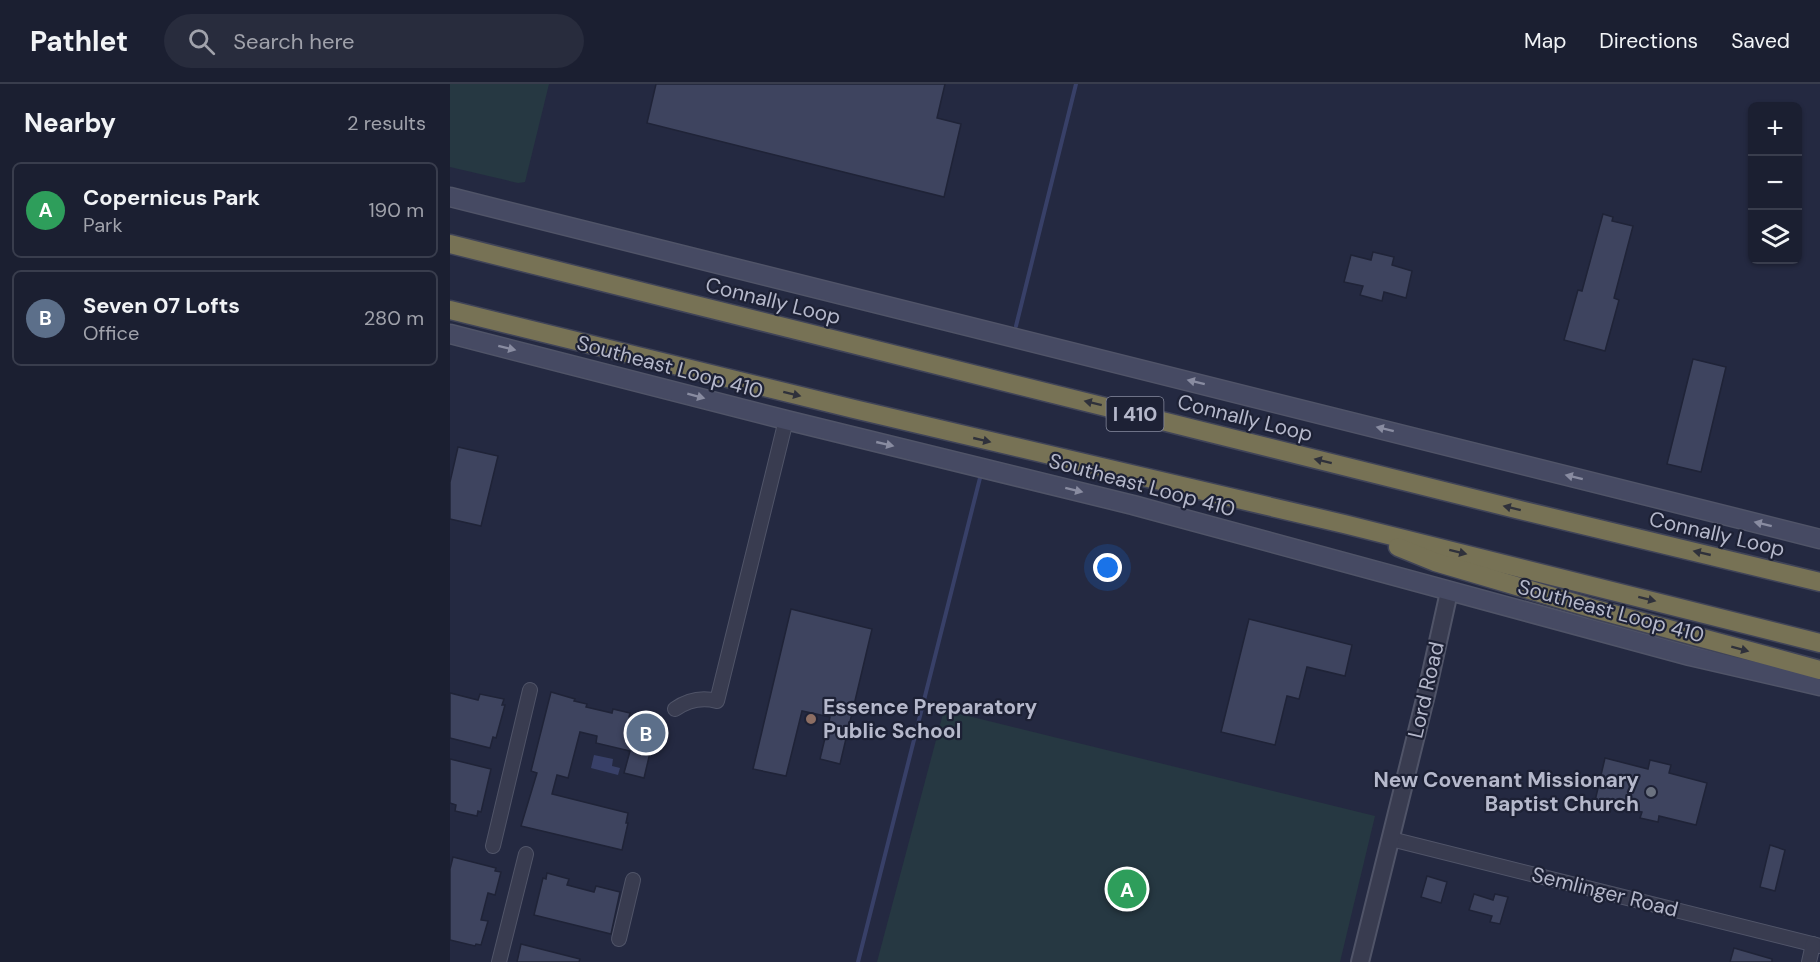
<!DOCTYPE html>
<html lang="en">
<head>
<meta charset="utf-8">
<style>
  :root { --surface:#1b1f31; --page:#282c3d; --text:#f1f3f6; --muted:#a0a2ab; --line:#393d4d; --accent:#8a99fb }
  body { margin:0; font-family:"DM Sans",sans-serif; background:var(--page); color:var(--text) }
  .controls { position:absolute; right:18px; top:18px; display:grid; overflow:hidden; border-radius:9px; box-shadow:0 2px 4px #0004 }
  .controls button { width:54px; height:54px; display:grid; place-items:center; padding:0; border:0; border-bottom:2px solid var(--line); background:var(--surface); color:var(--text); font:30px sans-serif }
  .you { position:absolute; left:658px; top:484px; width:21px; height:21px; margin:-15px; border:4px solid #fff; border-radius:50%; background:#1a73e8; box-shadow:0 0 0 9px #1a73e833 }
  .badge { display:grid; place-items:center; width:39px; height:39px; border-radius:50%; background:var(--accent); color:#fff; font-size:20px; font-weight:700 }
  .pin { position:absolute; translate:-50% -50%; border:3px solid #fff; box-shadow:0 2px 6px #0006 }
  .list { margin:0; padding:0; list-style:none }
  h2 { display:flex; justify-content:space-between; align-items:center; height:78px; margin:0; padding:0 24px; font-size:26px }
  h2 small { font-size:20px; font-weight:400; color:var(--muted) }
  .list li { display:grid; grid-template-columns:39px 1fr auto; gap:18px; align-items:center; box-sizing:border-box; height:96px; margin:0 12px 12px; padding:0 12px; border:2px solid var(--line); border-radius:9px }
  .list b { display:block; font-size:22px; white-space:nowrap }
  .list p { margin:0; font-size:20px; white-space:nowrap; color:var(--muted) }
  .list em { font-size:20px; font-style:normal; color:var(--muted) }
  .icon { flex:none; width:33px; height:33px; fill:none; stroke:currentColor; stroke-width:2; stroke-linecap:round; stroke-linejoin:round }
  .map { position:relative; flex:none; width:1370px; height:878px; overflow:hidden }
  header { display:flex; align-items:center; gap:36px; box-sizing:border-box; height:84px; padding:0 30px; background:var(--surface); border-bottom:2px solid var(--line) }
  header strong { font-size:28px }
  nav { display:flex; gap:33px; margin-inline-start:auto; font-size:21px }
  .search { width:420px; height:54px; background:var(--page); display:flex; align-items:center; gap:15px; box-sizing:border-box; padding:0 21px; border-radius:33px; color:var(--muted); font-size:22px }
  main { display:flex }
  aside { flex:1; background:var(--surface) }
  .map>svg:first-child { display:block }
  .green { fill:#263842 }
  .water { fill:#384068 }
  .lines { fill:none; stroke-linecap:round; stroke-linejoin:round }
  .stream { stroke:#384068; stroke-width:4 }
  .building { fill:#3e445f; stroke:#1f2337; stroke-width:1.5 }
  .minor-casing { stroke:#505468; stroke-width:16 }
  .tertiary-casing { stroke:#505468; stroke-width:20 }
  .secondary-casing { stroke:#505468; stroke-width:21 }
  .motorway-casing { stroke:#404458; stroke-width:21 }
  .minor { stroke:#393c50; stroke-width:14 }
  .tertiary { stroke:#393c50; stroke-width:16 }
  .secondary { stroke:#464a63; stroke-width:18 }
  .motorway { stroke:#777255; stroke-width:18 }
  .oneway { fill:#898ca1 }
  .oneway2 { fill:#2f313b }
  .education-dot { fill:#8d6e63; stroke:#1d2135; stroke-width:2 }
  .worship-dot { fill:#6b7280; stroke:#1d2135; stroke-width:2 }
  .labels { text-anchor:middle; stroke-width:4.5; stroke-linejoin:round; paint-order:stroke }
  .shield { fill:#1d2135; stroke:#878b9e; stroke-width:1.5 }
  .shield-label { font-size:20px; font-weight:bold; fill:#b5b8cb }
  .street-label { font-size:21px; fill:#b5b8cb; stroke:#1d2135 }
  .poi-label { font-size:21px; font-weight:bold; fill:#b5b8cb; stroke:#1d2135; text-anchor:start }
</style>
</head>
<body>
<header>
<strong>Pathlet</strong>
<div class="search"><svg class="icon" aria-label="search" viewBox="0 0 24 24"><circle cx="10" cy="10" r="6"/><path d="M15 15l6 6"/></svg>Search here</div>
<nav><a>Map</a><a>Directions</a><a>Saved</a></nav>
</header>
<main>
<aside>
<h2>Nearby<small>2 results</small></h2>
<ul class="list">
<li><span class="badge" style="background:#2e9e5b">A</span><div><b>Copernicus Park</b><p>Park</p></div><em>190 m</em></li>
<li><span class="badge" style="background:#5c6f8a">B</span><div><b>Seven 07 Lofts</b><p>Office</p></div><em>280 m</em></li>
</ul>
</aside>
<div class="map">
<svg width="1370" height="878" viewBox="0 0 1370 878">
  <rect width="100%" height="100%" fill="#242941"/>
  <g class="green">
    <polygon points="0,0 99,0 75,98 68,99 0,83"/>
    <polygon points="494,626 925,732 890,878 427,878"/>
  </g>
  <polygon class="water" points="144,671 163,675 162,682 170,684 168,691 141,684"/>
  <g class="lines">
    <g class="stream">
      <polyline points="566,242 626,0"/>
      <polyline points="408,878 531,390"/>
    </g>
  </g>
  <g class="building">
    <polygon points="206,0 495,0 487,34 511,40 494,113 197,39"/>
    <polygon points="1153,130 1163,133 1162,137 1183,142 1164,214 1169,216 1155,267 1114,256 1128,206 1132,207"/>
    <polygon points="923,168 944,173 942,181 962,187 956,214 934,208 932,217 910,211 913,202 894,198 901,171 921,176"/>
    <polygon points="1243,275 1276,283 1251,388 1217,380"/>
    <polygon points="8,363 48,372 31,442 0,435 0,398"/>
    <polygon points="341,525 422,545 390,680 370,675 380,633 352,627 336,692 303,685"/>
    <polygon points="799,535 902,561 895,592 857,583 849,615 837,612 825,661 771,648"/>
    <polygon points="101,608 125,615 124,617 137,620 136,623 162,629 163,625 180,629 179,633 207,639 194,694 174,689 180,667 146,659 147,652 130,648 118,694 107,691 102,710 178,729 176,739 178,739 172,766 71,742 87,689 81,687"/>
    <polygon points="0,609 28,616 30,610 54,615 52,621 55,621 46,654 43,653 40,664 0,654"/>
    <polygon points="1155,674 1198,685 1200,676 1221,681 1219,689 1257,699 1246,741 1209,732 1208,738 1190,734 1192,728 1145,717"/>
    <polygon points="0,675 41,685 31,728 28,727 27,732 5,727 6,721 0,719"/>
    <polygon points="1320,761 1335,766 1325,807 1310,803"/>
    <polygon points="3,773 46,784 45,787 51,788 45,811 38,809 31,836 38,837 31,861 26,860 25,862 0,856 0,785"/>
    <polygon points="97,789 119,795 117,801 144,808 146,802 170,808 161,850 84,831 93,794 96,795"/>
    <polygon points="977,792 997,798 991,819 971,813"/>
    <polygon points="1024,810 1043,816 1045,810 1058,813 1050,840 1040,838 1042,832 1019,826"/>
    <polygon points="71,860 130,875 129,878 67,878"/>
    <polygon points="1284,864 1322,875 1322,878 1280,878"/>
  </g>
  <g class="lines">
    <g class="minor-casing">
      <g id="minor">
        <path d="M225,625C238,616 252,613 267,617L336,336"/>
        <polyline points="941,755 1370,862"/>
        <polyline points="43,762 80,606"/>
        <polyline points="169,855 183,796"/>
        <polyline points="49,878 76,770"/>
        <polyline points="1359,878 1363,860"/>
      </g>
    </g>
    <g class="tertiary-casing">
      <polyline id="tertiary" points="910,878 977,607 999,508"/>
    </g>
    <g class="secondary-casing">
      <g id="secondary">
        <polyline points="0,113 1370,455"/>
        <polyline points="0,250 336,336 683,421 1240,572 1370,602"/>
      </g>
    </g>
    <g class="motorway-casing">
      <g id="motorway">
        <polyline points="0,160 1066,425 1370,498"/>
        <polyline points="0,226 404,325 894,440 1370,559"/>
        <polyline points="948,463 985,478 1141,524 1370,586"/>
      </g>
    </g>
    <use href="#minor" class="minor"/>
    <use href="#tertiary" class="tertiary"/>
    <use href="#secondary" class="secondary"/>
    <use href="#motorway" class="motorway"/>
  </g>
  <defs><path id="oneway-solid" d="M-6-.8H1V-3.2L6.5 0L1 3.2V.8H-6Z" transform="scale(1.5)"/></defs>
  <g class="oneway">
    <use href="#oneway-solid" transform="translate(57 264) rotate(14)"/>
    <use href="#oneway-solid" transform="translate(746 298) rotate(-166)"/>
    <use href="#oneway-solid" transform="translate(246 312) rotate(15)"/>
    <use href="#oneway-solid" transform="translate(935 345) rotate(-166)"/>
    <use href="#oneway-solid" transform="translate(435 360) rotate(13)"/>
    <use href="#oneway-solid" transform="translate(1124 393) rotate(-166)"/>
    <use href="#oneway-solid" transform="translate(624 406) rotate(14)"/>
    <use href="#oneway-solid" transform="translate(1313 440) rotate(-166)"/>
  </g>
  <g class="oneway2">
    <use href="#oneway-solid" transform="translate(342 310) rotate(14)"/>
    <use href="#oneway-solid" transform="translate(643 319) rotate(-166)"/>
    <use href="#oneway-solid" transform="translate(532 356) rotate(13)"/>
    <use href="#oneway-solid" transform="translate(873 377) rotate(-166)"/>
    <use href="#oneway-solid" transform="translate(1062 424) rotate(-166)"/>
    <use href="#oneway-solid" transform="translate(1008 468) rotate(14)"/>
    <use href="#oneway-solid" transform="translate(1252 469) rotate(-167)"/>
    <use href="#oneway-solid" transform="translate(1197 515) rotate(14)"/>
    <use href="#oneway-solid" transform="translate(1290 565) rotate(15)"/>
  </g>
  <circle class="education-dot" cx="361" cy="635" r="6"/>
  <circle class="worship-dot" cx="1201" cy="708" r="6"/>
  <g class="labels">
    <rect class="shield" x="656.5" y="313" width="57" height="34" rx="4.5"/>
    <g class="shield-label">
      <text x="685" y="337">I 410</text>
    </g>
    <g class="street-label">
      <text transform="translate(323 217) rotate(14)" y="7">Connally Loop</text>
      <text transform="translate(220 283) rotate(15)" y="7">Southeast Loop 410</text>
      <text transform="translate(795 334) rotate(14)" y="7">Connally Loop</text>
      <text transform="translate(692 401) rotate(15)" y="7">Southeast Loop 410</text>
      <text transform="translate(1267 450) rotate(13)" y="7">Connally Loop</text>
      <text transform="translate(1161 527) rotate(15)" y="7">Southeast Loop 410</text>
      <text transform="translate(976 606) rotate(-77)" y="7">Lord Road</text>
      <text transform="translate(1155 808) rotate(14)" y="7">Semlinger Road</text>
    </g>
    <g class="poi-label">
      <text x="373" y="630">Essence Preparatory<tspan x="373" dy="24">Public School</tspan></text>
      <text x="1189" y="703" text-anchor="end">New Covenant Missionary<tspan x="1189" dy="24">Baptist Church</tspan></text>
    </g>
  </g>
</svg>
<div class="controls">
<button>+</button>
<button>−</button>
<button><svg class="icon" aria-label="layers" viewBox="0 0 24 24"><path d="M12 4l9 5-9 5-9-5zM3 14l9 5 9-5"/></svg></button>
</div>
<div class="you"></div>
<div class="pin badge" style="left:677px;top:805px;background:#2e9e5b">A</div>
<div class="pin badge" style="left:196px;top:649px;background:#5c6f8a">B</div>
</div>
</main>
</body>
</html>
